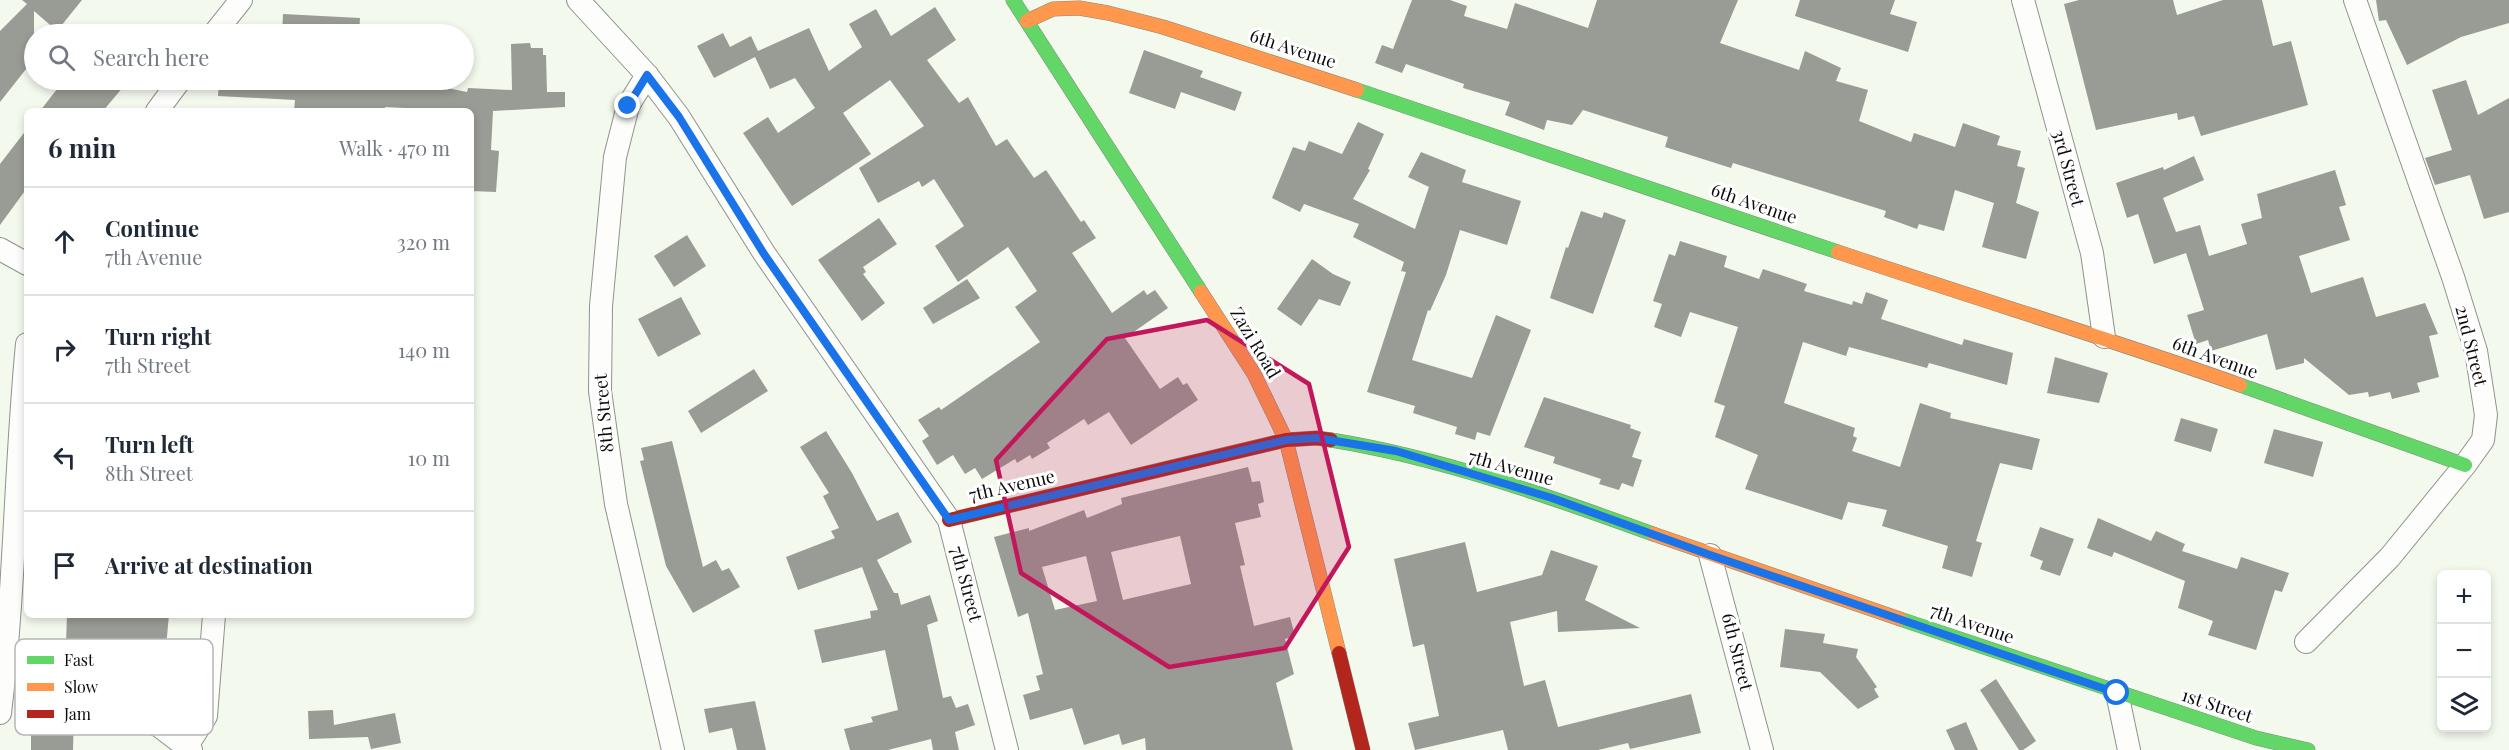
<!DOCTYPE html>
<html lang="en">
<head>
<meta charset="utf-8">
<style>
  :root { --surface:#fff; --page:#f2f2f3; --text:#1f2937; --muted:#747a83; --line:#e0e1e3 }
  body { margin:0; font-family:"Playfair Display",serif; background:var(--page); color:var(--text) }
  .controls { position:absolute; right:18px; bottom:18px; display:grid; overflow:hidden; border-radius:9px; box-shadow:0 3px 9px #0003 }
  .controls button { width:54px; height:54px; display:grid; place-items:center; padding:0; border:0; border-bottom:2px solid var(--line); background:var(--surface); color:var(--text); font:30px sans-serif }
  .stop { position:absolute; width:18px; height:18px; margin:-14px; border:4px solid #1a73e8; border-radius:50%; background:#fff }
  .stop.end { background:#1a73e8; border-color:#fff; box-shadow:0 2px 6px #0008 }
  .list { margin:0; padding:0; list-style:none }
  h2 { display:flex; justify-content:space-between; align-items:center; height:78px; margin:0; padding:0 24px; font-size:26px }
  h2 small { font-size:20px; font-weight:400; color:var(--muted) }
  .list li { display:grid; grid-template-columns:39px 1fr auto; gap:18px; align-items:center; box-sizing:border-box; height:108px; padding:0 24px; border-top:2px solid var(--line) }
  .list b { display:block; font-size:22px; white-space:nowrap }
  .list p { margin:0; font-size:20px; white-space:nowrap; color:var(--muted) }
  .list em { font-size:20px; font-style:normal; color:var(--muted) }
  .icon { flex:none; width:33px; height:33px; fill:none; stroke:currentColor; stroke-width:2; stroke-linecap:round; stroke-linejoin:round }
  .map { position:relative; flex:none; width:2509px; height:750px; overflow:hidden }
  .search { position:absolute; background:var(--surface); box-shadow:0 3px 9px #0003; left:24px; top:24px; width:450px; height:66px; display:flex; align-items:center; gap:15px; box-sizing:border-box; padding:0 21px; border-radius:33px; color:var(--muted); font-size:22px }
  .panel { position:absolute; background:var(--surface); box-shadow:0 3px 9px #0003; left:24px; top:108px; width:450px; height:510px; border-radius:9px }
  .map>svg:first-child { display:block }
  .building { fill:#999c95; fill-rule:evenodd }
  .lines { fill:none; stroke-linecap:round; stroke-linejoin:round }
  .street-casing { stroke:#90928d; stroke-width:24 }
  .fast-casing { stroke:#878984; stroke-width:15 }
  .slow-casing { stroke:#878984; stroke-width:15 }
  .jam-casing { stroke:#878984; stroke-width:15 }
  .street { stroke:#fdfefc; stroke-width:22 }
  .fast { stroke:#63d668; stroke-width:14 }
  .slow { stroke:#ff974d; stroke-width:14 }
  .jam { stroke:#b3261e; stroke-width:14 }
  .route { stroke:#1a73e8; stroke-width:8 }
  .marked { fill:#c2185b; fill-opacity:0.2; stroke:#c2185b; stroke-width:4.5; stroke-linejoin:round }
  .labels { text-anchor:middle; stroke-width:6; stroke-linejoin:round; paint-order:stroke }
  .street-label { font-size:18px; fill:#0b0b0b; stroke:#fff }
  .key { fill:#fff; stroke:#b6b6b6; stroke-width:1.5 }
  .key-label { font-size:16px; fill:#0b0b0b }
</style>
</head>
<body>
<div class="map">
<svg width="2509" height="750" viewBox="0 0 2509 750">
  <rect width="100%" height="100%" fill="#f4f9ee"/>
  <g class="building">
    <polygon points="22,0 82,0 57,31 34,11 34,59 0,102 0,31 27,4"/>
    <polygon points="1412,0 1450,0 1467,6 1464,16 1507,29 1515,3 1588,28 1597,0 1738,0 1720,43 1799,70 1805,51 1841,68 1836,81 1868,90 1859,121 1911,142 1914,133 1955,147 1963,123 2000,136 1997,145 2021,151 2017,166 2025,168 2016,203 2039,212 2026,259 1982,247 1994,203 1955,190 1944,231 1919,224 1917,229 1884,217 1886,211 1733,163 1731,168 1665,147 1668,137 1583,110 1572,125 1547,120 1544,130 1505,115 1510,102 1463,88 1464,84 1406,64 1402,73 1375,63 1382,45 1393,49"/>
    <polygon points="1800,0 1895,0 1890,14 1917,22 1908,52 1795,16"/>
    <polygon points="2079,0 2173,0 2177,15 2223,0 2262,0 2273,46 2291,41 2308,105 2201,136 2194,116 2178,120 2177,113 2096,130 2064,4"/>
    <polygon points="2376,0 2509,0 2509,23 2461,37 2407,65 2386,20 2379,21"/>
    <polygon points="935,7 956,40 927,60 959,103 968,97 996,146 1007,139 1034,178 1046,170 1081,222 1084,220 1096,238 1072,253 1112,313 1144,290 1147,295 1155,290 1168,308 1125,338 1160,389 1178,377 1183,385 1187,383 1198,400 1131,445 1109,412 1088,425 1084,419 1047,443 1050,448 1032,459 1030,455 1017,463 1015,459 982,479 975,468 965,474 953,455 937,465 922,441 929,436 918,420 939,407 941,410 1040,342 1015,307 1037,291 1008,247 958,282 935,246 964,226 934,179 922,187 919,181 878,203 859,168 924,126 890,80 843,113 871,154 792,206 743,133 768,117 778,133 815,108 795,78 770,89 755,57 714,78 697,46 723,33 730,47 751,36 758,51 809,28 829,71 862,47 849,24 876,9 891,36"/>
    <polygon points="283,14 360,18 359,34 282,34"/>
    <polygon points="530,43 531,48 543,48 543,55 546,55 547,92 565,92 565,107 493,111 491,150 499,151 496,192 471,191 471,111 426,111 426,109 385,107 385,111 294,111 295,100 218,96 219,80 318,80 318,86 366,89 366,81 422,83 467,92 468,88 512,90 511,44"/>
    <polygon points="1144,50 1203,71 1200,77 1242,92 1235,111 1181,92 1175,109 1129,93"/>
    <polygon points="64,80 129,80 103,111 40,111"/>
    <polygon points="2466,80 2478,115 2509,98 2509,212 2484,219 2470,175 2435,185 2425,158 2452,150 2432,90"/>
    <polygon points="1358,122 1384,134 1368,169 1370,170 1353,199 1415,229 1429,187 1408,177 1421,152 1466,170 1462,182 1521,201 1507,245 1460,230 1446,275 1430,311 1428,310 1412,360 1472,378 1496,315 1531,330 1490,436 1477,432 1475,440 1455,434 1457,427 1413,413 1415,406 1367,392 1406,272 1401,271 1404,262 1353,237 1359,224 1304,204 1300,212 1272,198 1293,147 1305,151 1309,141 1342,154"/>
    <polygon points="27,129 27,188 0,225 0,164"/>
    <polygon points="2194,156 2204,180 2163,198 2176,232 2200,225 2209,256 2247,244 2241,224 2262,218 2257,194 2335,170 2346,205 2339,207 2350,240 2299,256 2311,293 2363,277 2376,317 2425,303 2438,334 2429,336 2439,377 2417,383 2420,392 2392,399 2390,392 2369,397 2368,392 2349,395 2304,358 2304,363 2276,370 2267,334 2211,351 2208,340 2196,344 2187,315 2204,310 2186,253 2154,264 2138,214 2127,218 2116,183 2163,167 2164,170"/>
    <polygon points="1581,211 1602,218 1604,212 1626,220 1593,314 1550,298 1566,247 1568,248"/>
    <polygon points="879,218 897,244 863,267 866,272 863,274 885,303 862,321 818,260"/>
    <polygon points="687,235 706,266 674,287 654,256"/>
    <polygon points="1680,241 1727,256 1724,267 1759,279 1763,269 1807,284 1804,291 1852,305 1853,301 1862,304 1866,292 1888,300 1881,319 1962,345 1964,339 2013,353 2007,385 1929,363 1927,368 1849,347 1846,356 1803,342 1784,403 1855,428 1853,436 1857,438 1852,451 1900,467 1920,403 1951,413 1950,418 2040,439 2032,470 2000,463 1976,541 1982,543 1972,577 1942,568 1948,546 1882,526 1887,510 1848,502 1842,520 1745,489 1758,455 1715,437 1725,406 1714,402 1738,327 1690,312 1681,337 1654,327 1662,304 1653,301 1669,254 1675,256"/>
    <polygon points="1312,259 1333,274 1351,282 1340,306 1319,299 1301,326 1277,309"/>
    <polygon points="967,279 980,298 933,324 923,308"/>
    <polygon points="681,297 701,334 658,357 638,319"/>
    <polygon points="2055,357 2108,373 2099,403 2047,393"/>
    <polygon points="754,369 768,391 701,433 688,411"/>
    <polygon points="1544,397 1631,425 1630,428 1641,432 1632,457 1642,460 1633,487 1622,483 1619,490 1599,484 1601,479 1553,463 1555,457 1524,447"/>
    <polygon points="2181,418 2218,429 2211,452 2174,441"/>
    <polygon points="2274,429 2323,442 2313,477 2264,463"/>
    <polygon points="826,431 852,473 877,521 898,512 912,542 877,560 894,593 898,593 901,605 930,595 938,621 927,625 943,698 951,696 956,708 968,704 975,725 955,732 959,750 933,750 931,739 888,750 850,750 844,729 873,722 871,717 898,710 885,650 822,663 814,630 871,618 870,611 878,610 862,567 798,590 786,557 835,538 831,531 839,528 823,496 829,493 800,447"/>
    <polygon points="672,441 703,567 716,560 722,571 729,568 740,587 693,613 666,566 640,461 644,460 641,448"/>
    <path d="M1248,467L1252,482L1260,481L1264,502L1258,504L1261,517L1235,523L1245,565L1240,566L1254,626L1290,617L1295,636L1285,639L1294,674L1276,683L1293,750H1146L1145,738L1122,745L1119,734L1084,745L1072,708L1030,720L1023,695L1040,690L1036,676L1043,674L1028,613L1018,617L994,537L1029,528V531L1084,510L1087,518L1122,504L1121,498ZM1180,536L1191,584L1123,600L1111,552ZM1086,556L1097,601L1055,610L1042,567Z"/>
    <polygon points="2098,518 2151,541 2156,531 2185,544 2182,551 2237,569 2241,557 2289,573 2282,592 2275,590 2256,650 2208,635 2213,621 2178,608 2185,581 2114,552 2112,557 2087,548"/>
    <polygon points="2040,527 2074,539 2060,576 2040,569 2043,561 2030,556"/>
    <polygon points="1465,542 1477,592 1542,575 1551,550 1598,566 1585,600 1640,628 1558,632 1557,611 1510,622 1524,686 1545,680 1558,727 1691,694 1701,733 1630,749 1628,743 1598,750 1508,750 1503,730 1415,750 1408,723 1439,716 1424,644 1413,647 1394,559"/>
    <polygon points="67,615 169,615 166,647 160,646 159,660 124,656 125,644 66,643"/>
    <polygon points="1785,629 1825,634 1823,643 1858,649 1856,657 1877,687 1874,689 1879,697 1858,709 1820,672 1780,667"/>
    <polygon points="1996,679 2036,741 2023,750 2019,750 1980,690"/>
    <polygon points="755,701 766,750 737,750 732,728 709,733 704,709"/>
    <polygon points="333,710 334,725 395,713 401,743 371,749 368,737 309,739 308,711"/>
    <polygon points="31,714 74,715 73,750 31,750"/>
    <polygon points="1966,722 1978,750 1955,750 1946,730"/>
  </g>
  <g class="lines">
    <g class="street-casing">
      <g id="street">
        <polyline points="578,0 647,75 679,117 764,253 949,520 1007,750"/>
        <polyline points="2023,0 2092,253 2104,337"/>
        <polyline points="214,34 241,0"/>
        <polyline points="647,75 628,106 615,157 601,306 600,391 616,504 673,750"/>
        <polyline points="157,111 180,80"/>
        <polyline points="0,249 27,264"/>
        <polyline points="1710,555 1762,750"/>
        <polyline points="2306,642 2390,557 2465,465 2483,440 2486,415 2476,351 2453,277 2355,0"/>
        <polyline points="6,664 159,726 191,750"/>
        <polyline points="2117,693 2129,750"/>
        <path d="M0,713C15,591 15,467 27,344"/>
        <polyline points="187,746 206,716 214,615"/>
      </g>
    </g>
    <g class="fast-casing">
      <g id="fast">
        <polyline points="1013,0 1201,292"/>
        <polyline points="1357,90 1838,252"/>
        <polyline points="2240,385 2465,465"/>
        <path d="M1331,440C1442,458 1548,496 1653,534"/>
        <polyline points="1900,619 2256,738 2308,750"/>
      </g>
    </g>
    <g class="slow-casing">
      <g id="slow">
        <polyline points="1027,21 1053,9 1079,8 1108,13 1163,27 1357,90"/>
        <path d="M1838,252C1971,297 2107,338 2240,385"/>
        <polyline points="1201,292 1254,374 1286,440 1339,653"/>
        <polyline points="1653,534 1900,619"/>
      </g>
    </g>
    <g class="jam-casing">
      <g id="jam">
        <polyline points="949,520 1286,440 1317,438 1331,440"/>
        <polyline points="1339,653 1363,750"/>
      </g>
    </g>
    <use href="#street" class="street"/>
    <use href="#fast" class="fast"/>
    <use href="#slow" class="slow"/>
    <use href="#jam" class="jam"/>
  </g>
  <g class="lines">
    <polyline class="route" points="628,106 647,75 679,117 764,254 949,520 1286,440 1317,438 1396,451 1552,498 1710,555 2117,693"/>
  </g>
  <path class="marked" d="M1207,320L1309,384L1349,547L1285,648L1169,667L1021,573L996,460L1107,339Z"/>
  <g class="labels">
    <g class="street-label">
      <text transform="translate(1293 49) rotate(18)" y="6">6th Avenue</text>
      <text transform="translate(2068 168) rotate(75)" y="6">3rd Street</text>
      <text transform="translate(1754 204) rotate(19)" y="6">6th Avenue</text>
      <text transform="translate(1255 343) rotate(59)" y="6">Zazi Road</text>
      <text transform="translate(2471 346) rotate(76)" y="6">2nd Street</text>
      <text transform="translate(2215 358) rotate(20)" y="6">6th Avenue</text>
      <text transform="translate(604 413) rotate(-95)" y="6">8th Street</text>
      <text transform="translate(1511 468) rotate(16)" y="6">7th Avenue</text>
      <text transform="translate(1012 486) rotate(-13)" y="6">7th Avenue</text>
      <text transform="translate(966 584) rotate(75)" y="6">7th Street</text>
      <text transform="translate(1972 624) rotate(19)" y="6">7th Avenue</text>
      <text transform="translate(1737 652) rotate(76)" y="6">6th Street</text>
      <text transform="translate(2217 706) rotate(18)" y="6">1st Street</text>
    </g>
  </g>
  <rect x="15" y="639" width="198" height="96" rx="9" class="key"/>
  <rect x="27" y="656" width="27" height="8" fill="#63d668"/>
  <rect x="27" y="683" width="27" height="8" fill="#ff974d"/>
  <rect x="27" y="710" width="27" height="8" fill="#b3261e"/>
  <g class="key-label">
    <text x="64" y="666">Fast</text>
    <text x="64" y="693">Slow</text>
    <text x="64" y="720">Jam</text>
  </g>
</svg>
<div class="controls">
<button>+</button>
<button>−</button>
<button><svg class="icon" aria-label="layers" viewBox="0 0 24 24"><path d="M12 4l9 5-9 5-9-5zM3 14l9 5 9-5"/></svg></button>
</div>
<div class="stop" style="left:2117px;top:693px"></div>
<div class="stop end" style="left:628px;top:106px"></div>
<div class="search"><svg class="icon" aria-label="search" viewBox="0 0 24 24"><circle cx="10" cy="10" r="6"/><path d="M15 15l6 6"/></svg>Search here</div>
<section class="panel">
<h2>6 min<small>Walk · 470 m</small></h2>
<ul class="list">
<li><svg class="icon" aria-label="ahead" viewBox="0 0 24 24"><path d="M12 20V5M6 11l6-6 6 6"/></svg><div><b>Continue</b><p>7th Avenue</p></div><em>320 m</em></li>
<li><svg class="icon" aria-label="right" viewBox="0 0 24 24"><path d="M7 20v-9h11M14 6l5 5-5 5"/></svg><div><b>Turn right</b><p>7th Street</p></div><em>140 m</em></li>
<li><svg class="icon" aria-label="left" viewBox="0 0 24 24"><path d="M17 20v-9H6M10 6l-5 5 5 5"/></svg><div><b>Turn left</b><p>8th Street</p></div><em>10 m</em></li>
<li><svg class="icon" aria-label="arrive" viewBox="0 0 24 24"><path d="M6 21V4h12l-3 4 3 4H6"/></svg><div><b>Arrive at destination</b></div></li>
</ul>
</section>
</div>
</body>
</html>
